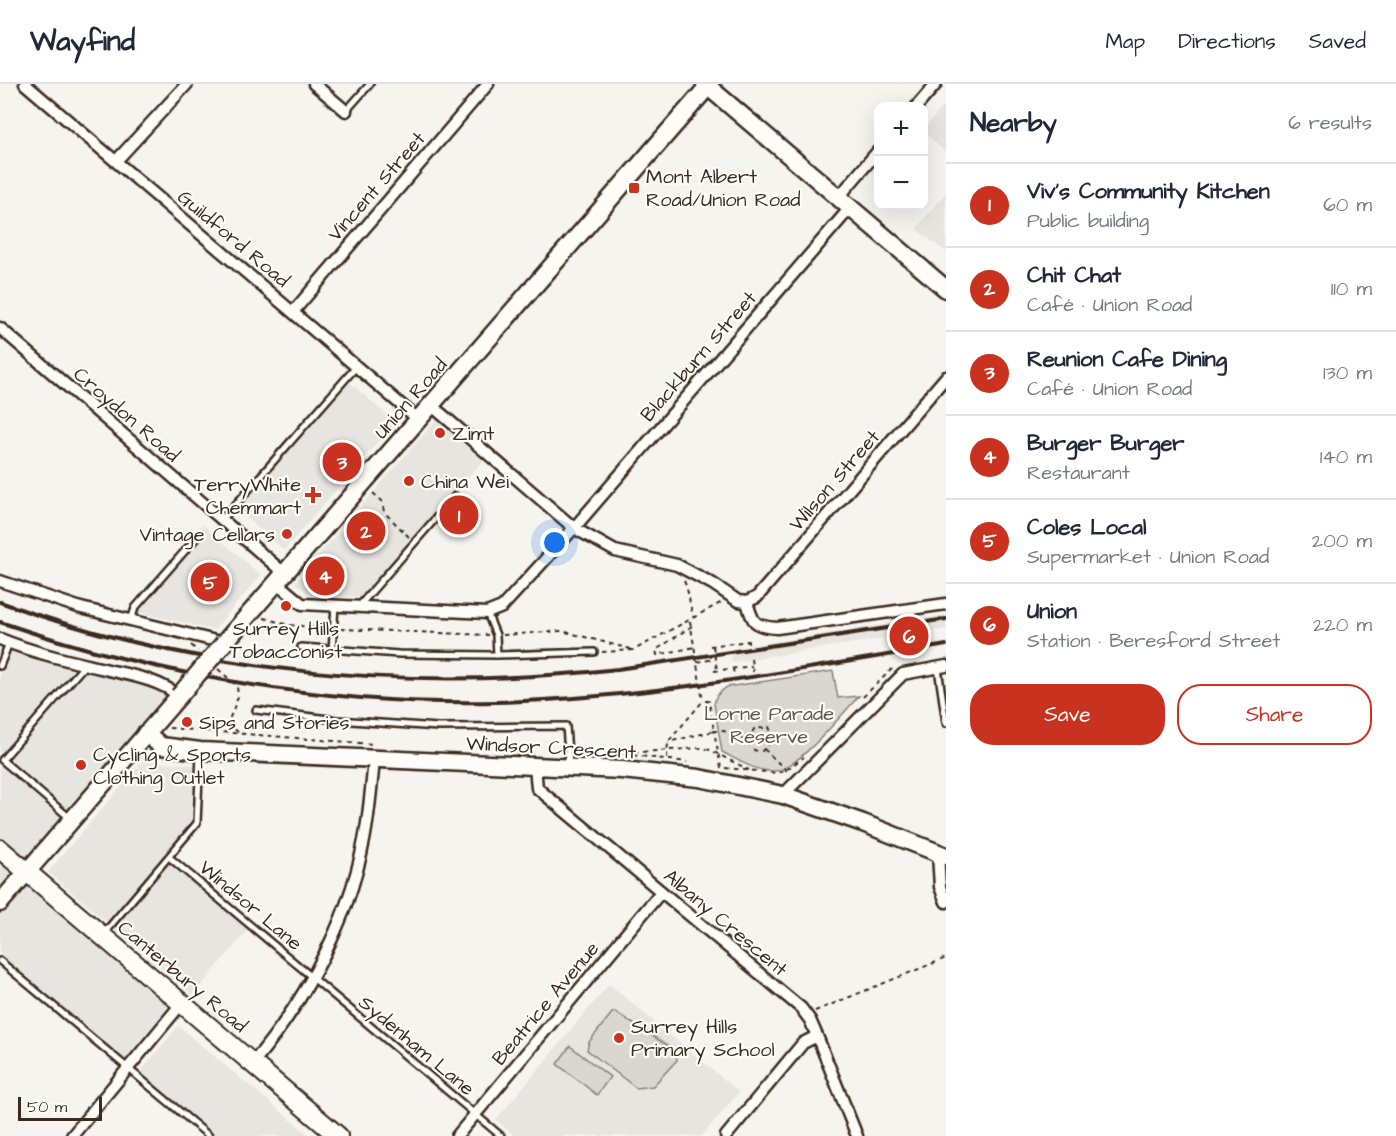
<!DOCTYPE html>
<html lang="en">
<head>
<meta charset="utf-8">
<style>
  :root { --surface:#fff; --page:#f2f2f3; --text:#1f2937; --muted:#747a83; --line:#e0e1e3; --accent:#c8321e }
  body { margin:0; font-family:"Architects Daughter",sans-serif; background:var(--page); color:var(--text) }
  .controls { position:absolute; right:18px; top:18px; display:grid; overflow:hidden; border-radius:12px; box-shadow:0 6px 24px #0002 }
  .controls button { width:54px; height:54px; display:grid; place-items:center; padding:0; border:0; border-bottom:2px solid var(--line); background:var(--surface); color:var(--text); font:30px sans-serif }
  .scale { position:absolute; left:18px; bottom:15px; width:84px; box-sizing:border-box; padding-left:6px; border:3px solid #3b2a1e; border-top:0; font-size:16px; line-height:21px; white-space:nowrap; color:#3b2a1e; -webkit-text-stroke:4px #fdfcf7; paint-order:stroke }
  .you { position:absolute; left:555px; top:459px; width:21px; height:21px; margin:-15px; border:4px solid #fff; border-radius:50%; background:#1a73e8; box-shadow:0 0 0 9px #1a73e833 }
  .badge { display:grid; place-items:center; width:39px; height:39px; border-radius:50%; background:var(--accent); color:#fff; font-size:20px; font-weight:700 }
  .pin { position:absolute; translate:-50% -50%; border:3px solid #fff; box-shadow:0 2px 6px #0006 }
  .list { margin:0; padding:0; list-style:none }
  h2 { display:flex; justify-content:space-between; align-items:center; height:78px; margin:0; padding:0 24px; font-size:26px }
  h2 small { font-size:20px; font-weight:400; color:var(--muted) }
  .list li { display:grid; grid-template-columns:39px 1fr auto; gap:18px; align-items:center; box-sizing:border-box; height:84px; padding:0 24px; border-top:2px solid var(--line) }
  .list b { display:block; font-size:22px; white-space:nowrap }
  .list p { margin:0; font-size:20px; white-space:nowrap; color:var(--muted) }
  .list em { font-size:20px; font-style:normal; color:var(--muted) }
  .actions { display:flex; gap:12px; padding:18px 24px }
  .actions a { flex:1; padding:14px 0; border:2px solid var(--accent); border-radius:24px; text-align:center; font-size:21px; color:var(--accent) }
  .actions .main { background:var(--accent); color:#fff }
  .map { position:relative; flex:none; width:946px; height:1052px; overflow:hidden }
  header { display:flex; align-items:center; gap:36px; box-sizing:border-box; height:84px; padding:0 30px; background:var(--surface); border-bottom:2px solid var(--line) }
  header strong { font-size:28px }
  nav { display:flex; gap:33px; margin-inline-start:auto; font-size:21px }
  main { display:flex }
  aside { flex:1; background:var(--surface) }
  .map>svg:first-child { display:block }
  .built { fill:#e7e5df }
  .green { fill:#dad6d0; stroke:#8a8077; stroke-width:1.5 }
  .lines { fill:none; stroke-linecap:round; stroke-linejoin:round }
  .lane-casing { stroke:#3b2a1e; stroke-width:10 }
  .street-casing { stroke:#3b2a1e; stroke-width:15 }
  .secondary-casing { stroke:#3b2a1e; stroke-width:21 }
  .primary-casing { stroke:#3b2a1e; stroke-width:22 }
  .path { stroke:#3b2a1e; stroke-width:2; stroke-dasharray:4.5 4.5; stroke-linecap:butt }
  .lane { stroke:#fdfcf7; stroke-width:5 }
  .street { stroke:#fdfcf7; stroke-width:10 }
  .secondary { stroke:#fdfcf7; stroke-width:16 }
  .primary { stroke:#fdfcf7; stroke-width:18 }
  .rail { stroke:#3b2a1e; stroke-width:4 }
  .secondary-bridge-casing { stroke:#3b2a1e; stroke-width:21; stroke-linecap:butt }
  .path-bridge { stroke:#3b2a1e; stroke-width:2; stroke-dasharray:4.5 4.5; stroke-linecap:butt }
  .secondary-bridge { stroke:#fdfcf7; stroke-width:16 }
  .poi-dot { fill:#c8321e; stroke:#fdfcf7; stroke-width:2 }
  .labels { text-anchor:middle; stroke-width:4.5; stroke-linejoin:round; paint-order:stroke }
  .poi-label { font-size:20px; fill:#3b2a1e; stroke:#fdfcf7; text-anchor:start }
  .street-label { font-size:20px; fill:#3b2a1e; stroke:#fdfcf7 }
  .park-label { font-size:20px; fill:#63554a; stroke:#fdfcf7 }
</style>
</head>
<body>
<header>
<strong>Wayfind</strong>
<nav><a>Map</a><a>Directions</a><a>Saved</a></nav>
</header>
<main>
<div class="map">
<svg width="946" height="1052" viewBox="0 0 946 1052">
  <rect width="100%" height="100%" fill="#f5f4ee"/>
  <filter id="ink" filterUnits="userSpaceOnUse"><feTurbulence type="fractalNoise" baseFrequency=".0167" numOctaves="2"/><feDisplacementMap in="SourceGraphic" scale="12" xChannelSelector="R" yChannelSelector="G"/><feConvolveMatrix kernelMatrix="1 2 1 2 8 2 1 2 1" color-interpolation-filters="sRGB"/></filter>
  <g filter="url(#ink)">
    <g class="built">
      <polygon points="946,19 946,69 924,48 924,45"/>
      <polygon points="946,108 946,168 916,145"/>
      <polygon points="348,297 395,338 284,466 236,425"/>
      <polygon points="436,336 483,377 425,439 364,513 311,511 295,499"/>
      <polygon points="203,441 261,491 214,546 128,526"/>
      <polygon points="946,531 946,545 732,578 730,565"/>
      <polygon points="0,555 152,597 179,612 27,787 175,914 123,977 0,876"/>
      <polygon points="143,677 194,681 191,738 162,773 249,845 193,911 48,788"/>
      <polygon points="609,900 739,1008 702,1052 515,1052 496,1036"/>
      <polygon points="178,942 309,1051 309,1052 214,1052 139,990"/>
    </g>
    <g class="green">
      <path d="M833,587L838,614L859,612C842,630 798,685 775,687C756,688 738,676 722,668L714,620C715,611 720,608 727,603Z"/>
      <polygon points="615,928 676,967 677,976 653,1002 636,1004 587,966 589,958 612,929"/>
      <polygon points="570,962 610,993 597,1011 557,980"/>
    </g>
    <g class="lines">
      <g class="lane-casing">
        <g id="lane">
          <polyline points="346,27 370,0"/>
          <polyline points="222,436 356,283"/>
          <polyline points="360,521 455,412"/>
          <polyline points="131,536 135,524 197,453"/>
          <polyline points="301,563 399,570 497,571 496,551 487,529"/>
          <polyline points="332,566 335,522"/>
          <polyline points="497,571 594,568"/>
          <polyline points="0,582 9,559"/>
          <polyline points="938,584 946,639"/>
          <polyline points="256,626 337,636 438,643 566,642 569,682"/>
          <polyline points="71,735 2,676 84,582"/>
          <polyline points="169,773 501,1052"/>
          <polyline points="105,848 197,739 200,670"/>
          <polyline points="0,877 209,1052"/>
        </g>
      </g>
      <g class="street-casing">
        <g id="street">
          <polyline points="25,0 419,336"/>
          <polyline points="314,0 346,27"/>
          <polyline points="917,22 936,0"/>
          <polyline points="116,77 187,0"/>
          <polyline points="838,114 878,67"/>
          <polyline points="293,228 488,0"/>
          <polyline points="0,244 285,490"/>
          <polyline points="431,321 574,444 615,467 677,481 713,500 738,517 747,518 757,513 946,293"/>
          <polyline points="0,497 81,524 224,559"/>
          <polyline points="277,499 302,520 487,529 502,523 574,444 850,124"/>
          <path d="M747,518C753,539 754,542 777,544L946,520"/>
          <path d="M0,555C32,568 66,576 100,584C127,591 157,594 179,612"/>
          <polyline points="535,682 537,704 801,924 810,936 817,952 857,1052"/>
          <polyline points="783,711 903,590 946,582"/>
          <polyline points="938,769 940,803 946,818"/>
          <path d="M252,980C309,912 354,828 367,739C370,718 372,697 374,676"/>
          <polyline points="72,1052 181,920"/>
          <polyline points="457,1052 661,808"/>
          <polyline points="726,1052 803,959 817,952"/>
        </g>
      </g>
      <g class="secondary-casing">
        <g id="secondary">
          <polyline points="705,0 946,205"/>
          <polyline points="224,559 710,0"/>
          <polyline points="146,649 161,662 200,667 622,686 699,694 783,711 863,739 946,772"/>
          <polyline points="0,819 179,612"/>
        </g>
      </g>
      <g class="primary-casing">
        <polyline id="primary" points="0,765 338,1052"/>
      </g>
      <g class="path">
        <polyline points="373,409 382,417 384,428 410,454"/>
        <path d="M684,497C690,510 689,522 694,534"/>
        <polyline points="264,534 288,541 326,544"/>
        <polyline points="690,537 703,617"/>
        <polyline points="692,542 656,566 657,571 695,563"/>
        <polyline points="341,545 488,551"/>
        <polyline points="503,551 562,547 634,566"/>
        <polyline points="710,562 748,557 748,563"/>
        <polyline points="713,562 717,586"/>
        <polyline points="602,568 634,566 722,518"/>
        <polyline points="751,575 753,588"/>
        <polyline points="697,578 715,575"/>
        <polyline points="733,584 734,591"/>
        <polyline points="714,587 752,582"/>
        <polyline points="238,613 229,636 231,642 239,649"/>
        <polyline points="863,613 893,584"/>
        <polyline points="169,644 373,660"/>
        <polyline points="764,665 790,690"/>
        <polyline points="625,669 701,664 710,666 749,686"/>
        <polyline points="606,670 616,669 687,678"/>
        <polyline points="667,674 668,658 703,617 709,617 714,647 668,658"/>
        <polyline points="721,684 714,647 724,647 743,655 750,653 754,645 769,643 774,655 761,668 754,666 743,655"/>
        <polyline points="725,684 777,689 786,686 804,673"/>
        <polyline points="815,927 946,874"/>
      </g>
      <use href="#lane" class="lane"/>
      <use href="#street" class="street"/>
      <use href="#secondary" class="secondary"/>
      <use href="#primary" class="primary"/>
      <g class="rail">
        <path d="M0,518C197,590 410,608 618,585L946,535"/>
        <path d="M0,538C158,592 330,622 497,618C648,614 798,586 946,561"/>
      </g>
      <g class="secondary-bridge-casing">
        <polyline id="secondary-bridge" points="179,612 224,559"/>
      </g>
      <g class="path-bridge">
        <polyline points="191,561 198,567"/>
        <polyline points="218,585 237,602 238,613"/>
      </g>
      <use href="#secondary-bridge" class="secondary-bridge"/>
    </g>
  </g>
  <g class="poi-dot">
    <rect x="628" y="98" width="12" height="12" rx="3"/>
    <circle cx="440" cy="349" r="6"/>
    <circle cx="409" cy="397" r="6"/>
    <path d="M310 402h6v6h6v6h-6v6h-6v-6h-6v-6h6z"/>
    <circle cx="287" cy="450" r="6"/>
    <circle cx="286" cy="522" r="6"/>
    <circle cx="187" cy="638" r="6"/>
    <circle cx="81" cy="681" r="6"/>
    <circle cx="619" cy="954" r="6"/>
  </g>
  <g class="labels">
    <g class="poi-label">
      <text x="646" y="99">Mont Albert<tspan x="646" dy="23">Road/Union Road</tspan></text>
      <text x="452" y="356">Zimt</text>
      <text x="421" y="404">China Wei</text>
      <text x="301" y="407" text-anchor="end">TerryWhite<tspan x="301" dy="23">Chemmart</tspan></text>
      <text x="275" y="457" text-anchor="end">Vintage Cellars</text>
      <text x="286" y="551" text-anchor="middle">Surrey Hills<tspan x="286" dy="23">Tobacconist</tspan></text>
      <text x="199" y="645">Sips and Stories</text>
      <text x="93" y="677">Cycling &amp; Sports<tspan x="93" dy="23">Clothing Outlet</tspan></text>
      <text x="631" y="949">Surrey Hills<tspan x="631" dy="23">Primary School</tspan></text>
    </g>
    <g class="street-label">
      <text transform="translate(376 102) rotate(-49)" y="7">Vincent Street</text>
      <text transform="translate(234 154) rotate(40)" y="7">Guildford Road</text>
      <text transform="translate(698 272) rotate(-49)" y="7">Blackburn Street</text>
      <text transform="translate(410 314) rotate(-49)" y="7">Union Road</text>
      <text transform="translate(127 330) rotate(41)" y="7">Croydon Road</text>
      <text transform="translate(834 396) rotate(-49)" y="7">Wilson Street</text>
      <text transform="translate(551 663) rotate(3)" y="7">Windsor Crescent</text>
      <text transform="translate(251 821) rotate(40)" y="7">Windsor Lane</text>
      <text transform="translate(726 838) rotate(40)" y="7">Albany Crescent</text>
      <text transform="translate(183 892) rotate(40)" y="7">Canterbury Road</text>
      <text transform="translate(545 919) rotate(-50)" y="7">Beatrice Avenue</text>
      <text transform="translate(417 961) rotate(40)" y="7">Sydenham Lane</text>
    </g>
    <g class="park-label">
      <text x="769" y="636">Lorne Parade<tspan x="769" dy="23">Reserve</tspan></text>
    </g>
  </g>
</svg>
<div class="controls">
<button>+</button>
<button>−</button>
</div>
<div class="scale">50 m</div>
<div class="you"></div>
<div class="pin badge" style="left:459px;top:431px">1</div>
<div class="pin badge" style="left:366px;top:447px">2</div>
<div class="pin badge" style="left:342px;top:378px">3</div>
<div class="pin badge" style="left:325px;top:492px">4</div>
<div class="pin badge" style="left:210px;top:498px">5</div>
<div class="pin badge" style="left:909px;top:552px">6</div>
</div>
<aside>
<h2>Nearby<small>6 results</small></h2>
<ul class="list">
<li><span class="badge">1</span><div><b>Viv’s Community Kitchen</b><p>Public building</p></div><em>60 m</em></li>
<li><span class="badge">2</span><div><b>Chit Chat</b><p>Café · Union Road</p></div><em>110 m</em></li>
<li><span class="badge">3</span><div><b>Reunion Cafe Dining</b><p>Café · Union Road</p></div><em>130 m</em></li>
<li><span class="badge">4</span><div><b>Burger Burger</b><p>Restaurant</p></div><em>140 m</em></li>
<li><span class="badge">5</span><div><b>Coles Local</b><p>Supermarket · Union Road</p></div><em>200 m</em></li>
<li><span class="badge">6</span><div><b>Union</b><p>Station · Beresford Street</p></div><em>220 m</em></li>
</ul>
<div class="actions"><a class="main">Save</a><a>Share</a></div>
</aside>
</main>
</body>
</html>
